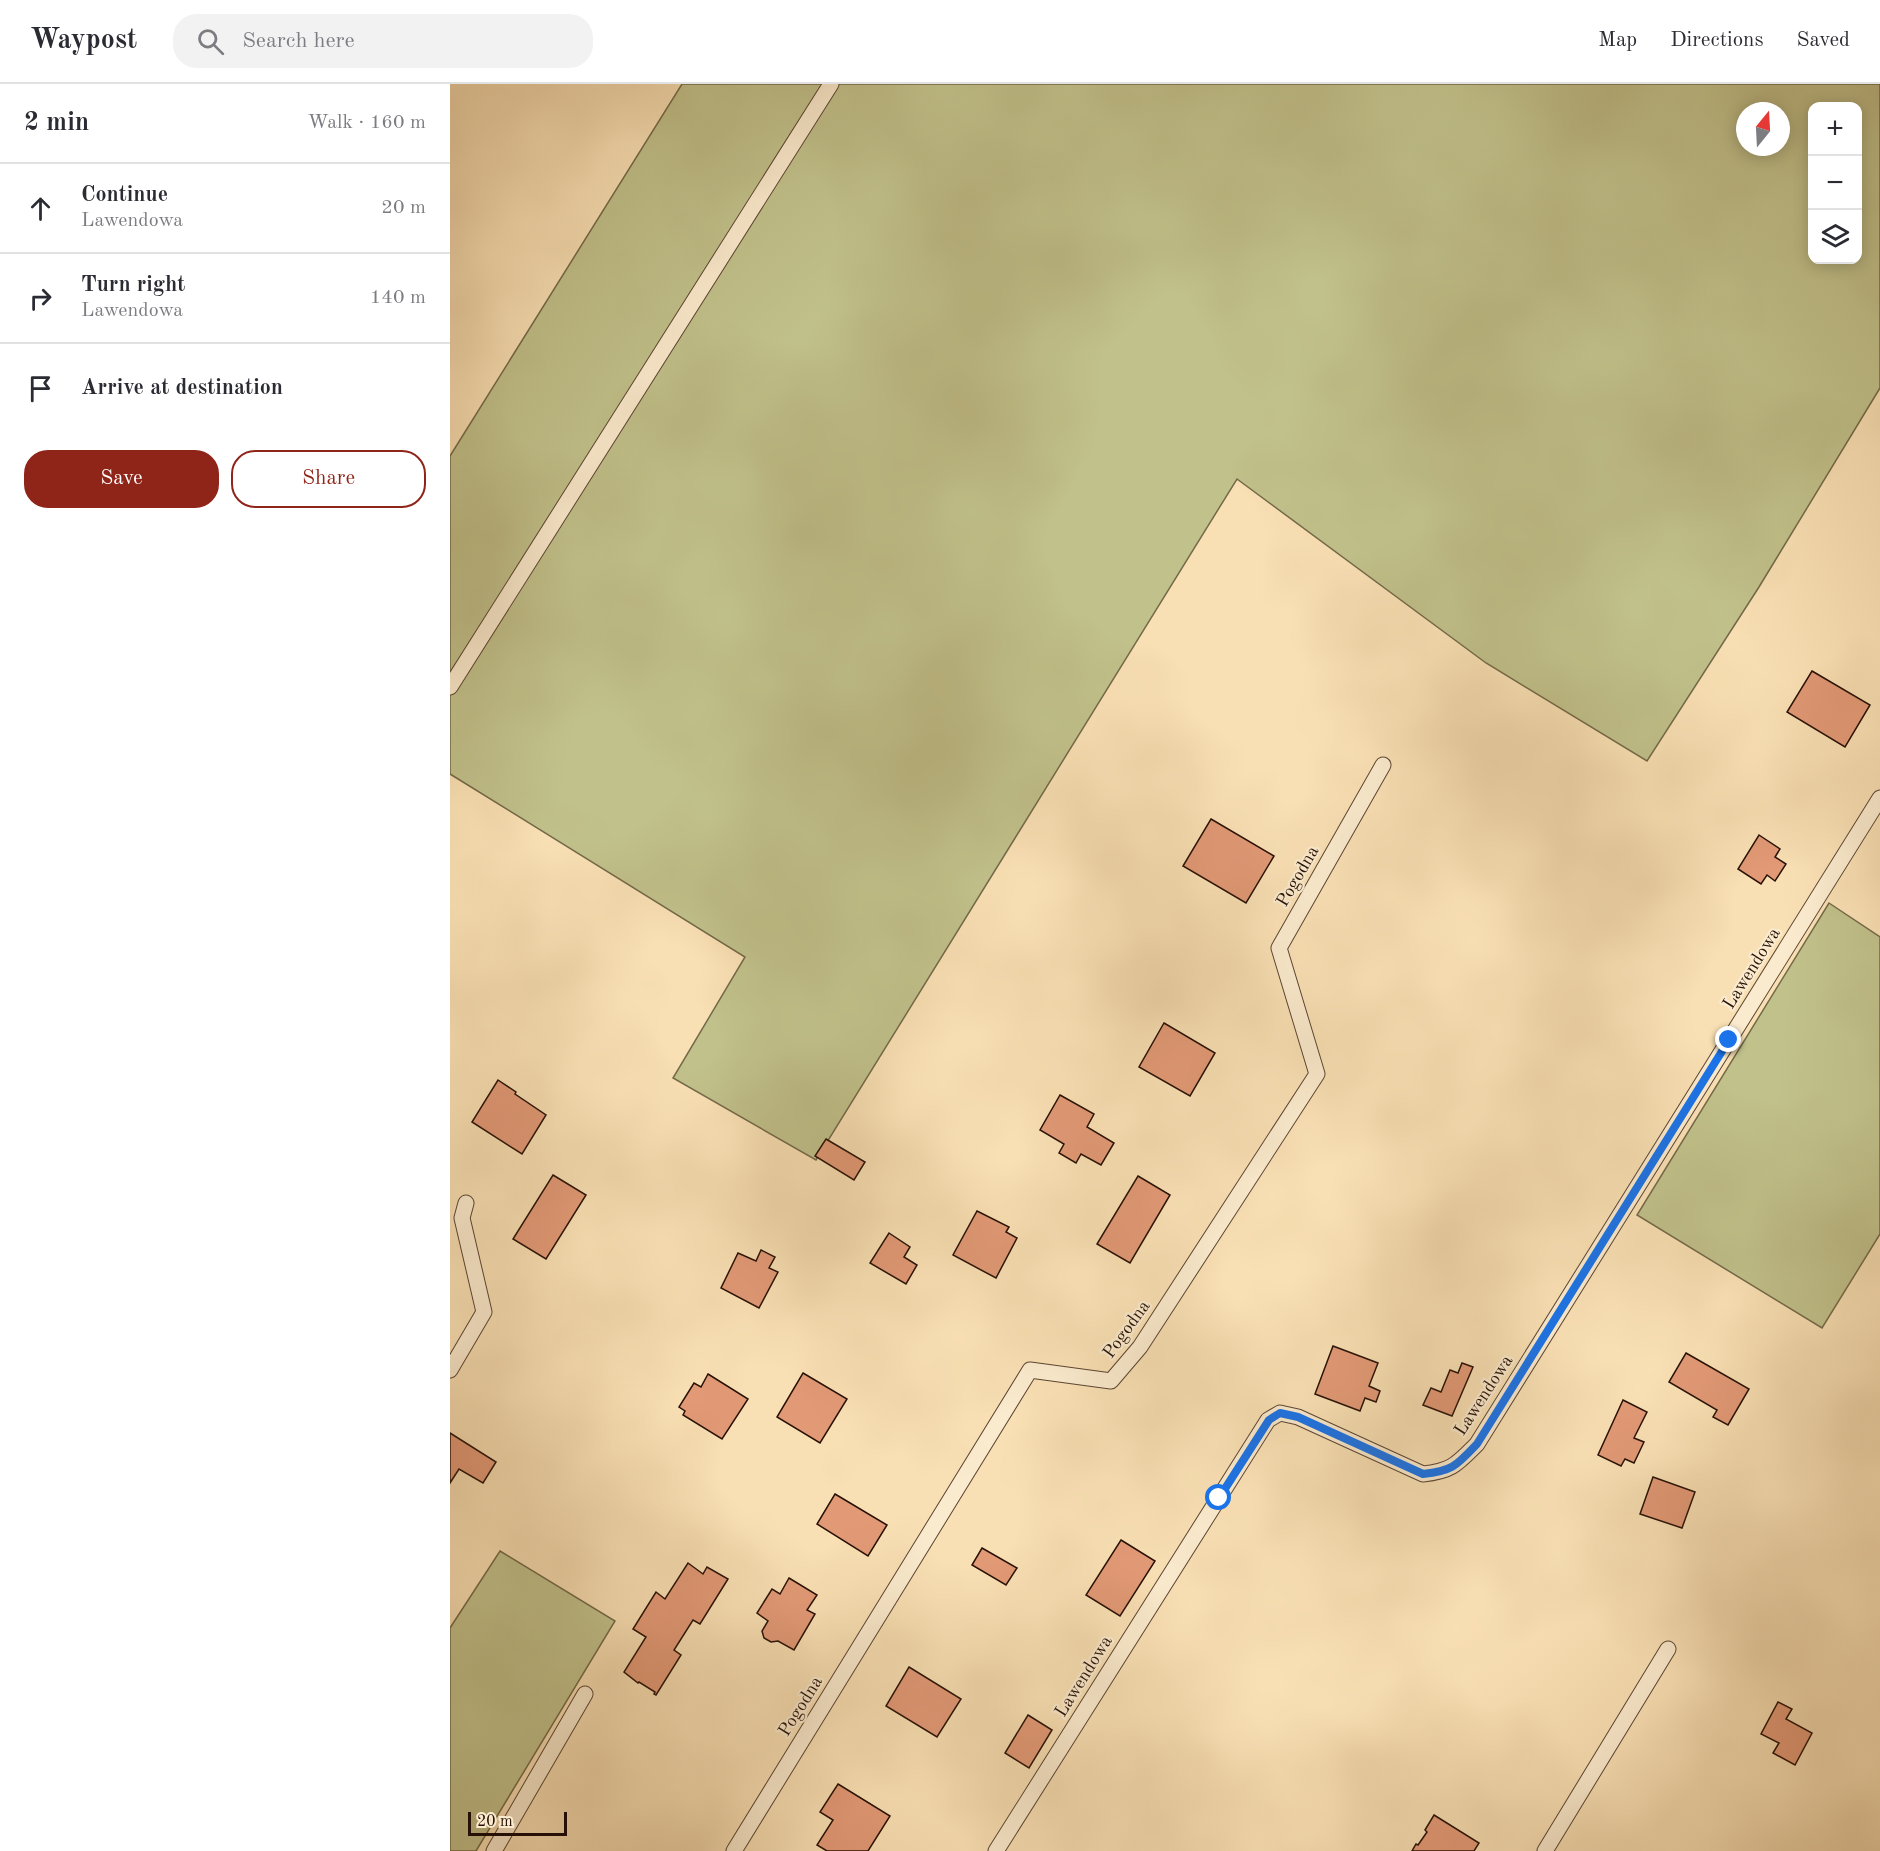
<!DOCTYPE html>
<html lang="en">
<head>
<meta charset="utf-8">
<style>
  :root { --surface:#fff; --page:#f2f2f3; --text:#2b2b33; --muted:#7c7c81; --line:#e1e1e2; --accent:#8f2418 }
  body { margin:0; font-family:"Old Standard TT",serif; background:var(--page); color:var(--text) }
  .controls { position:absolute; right:18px; top:18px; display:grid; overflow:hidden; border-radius:12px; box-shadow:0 3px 15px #0003 }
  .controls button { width:54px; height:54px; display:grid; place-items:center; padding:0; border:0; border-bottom:2px solid var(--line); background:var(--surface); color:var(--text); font:30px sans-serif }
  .compass { position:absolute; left:1286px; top:18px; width:54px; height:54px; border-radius:50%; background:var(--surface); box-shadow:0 3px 15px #0003; rotate:18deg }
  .scale { position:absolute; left:18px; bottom:15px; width:99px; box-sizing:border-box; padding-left:6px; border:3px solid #271106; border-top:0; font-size:16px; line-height:21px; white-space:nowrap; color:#271106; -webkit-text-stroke:4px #fbebce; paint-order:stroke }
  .stop { position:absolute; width:18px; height:18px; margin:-14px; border:4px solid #1a73e8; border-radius:50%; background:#fff }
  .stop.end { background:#1a73e8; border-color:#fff; box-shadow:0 2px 6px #0008 }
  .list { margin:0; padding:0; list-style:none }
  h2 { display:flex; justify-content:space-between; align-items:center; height:78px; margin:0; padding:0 24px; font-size:26px }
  h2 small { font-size:20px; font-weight:400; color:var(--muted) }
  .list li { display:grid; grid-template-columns:39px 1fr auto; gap:18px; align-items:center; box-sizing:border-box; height:90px; padding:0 24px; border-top:2px solid var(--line) }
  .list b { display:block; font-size:22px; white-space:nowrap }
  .list p { margin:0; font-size:20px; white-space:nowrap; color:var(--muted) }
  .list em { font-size:20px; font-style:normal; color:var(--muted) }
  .actions { display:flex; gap:12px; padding:18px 24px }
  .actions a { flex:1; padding:14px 0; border:2px solid var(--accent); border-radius:24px; text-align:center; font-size:21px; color:var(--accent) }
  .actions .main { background:var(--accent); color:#fff }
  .icon { flex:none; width:33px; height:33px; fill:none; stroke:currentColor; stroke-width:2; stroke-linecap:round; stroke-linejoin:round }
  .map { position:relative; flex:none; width:1430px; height:1767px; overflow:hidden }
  header { display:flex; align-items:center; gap:36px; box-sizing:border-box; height:84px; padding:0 30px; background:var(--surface); border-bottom:2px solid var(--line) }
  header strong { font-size:28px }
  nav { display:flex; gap:33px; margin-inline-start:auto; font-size:21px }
  .search { width:420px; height:54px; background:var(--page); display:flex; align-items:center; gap:15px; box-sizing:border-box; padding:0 21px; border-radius:24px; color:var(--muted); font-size:22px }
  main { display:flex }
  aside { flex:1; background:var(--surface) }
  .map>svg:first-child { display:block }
  .green { fill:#c1c18b; stroke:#746948; stroke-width:1.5; fill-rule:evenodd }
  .building { fill:#e29976; stroke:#271106; stroke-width:1.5 }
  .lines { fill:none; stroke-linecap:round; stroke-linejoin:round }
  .service-casing { stroke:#5c4532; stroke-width:17 }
  .service { stroke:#fbebce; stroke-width:15 }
  .route { stroke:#1a73e8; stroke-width:8 }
  .labels { text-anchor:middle; stroke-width:4.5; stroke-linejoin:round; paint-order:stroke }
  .street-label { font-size:18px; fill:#271106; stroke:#fbebce }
</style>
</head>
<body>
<header>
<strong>Waypost</strong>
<div class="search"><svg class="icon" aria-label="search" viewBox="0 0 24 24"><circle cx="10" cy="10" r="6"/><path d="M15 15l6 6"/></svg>Search here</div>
<nav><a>Map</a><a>Directions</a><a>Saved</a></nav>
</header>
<main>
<aside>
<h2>2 min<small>Walk · 160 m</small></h2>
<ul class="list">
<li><svg class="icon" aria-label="ahead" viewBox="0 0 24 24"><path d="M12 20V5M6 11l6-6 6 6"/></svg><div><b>Continue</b><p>Lawendowa</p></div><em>20 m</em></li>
<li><svg class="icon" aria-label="right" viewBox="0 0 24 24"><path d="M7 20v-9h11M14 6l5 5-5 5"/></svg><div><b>Turn right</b><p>Lawendowa</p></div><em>140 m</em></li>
<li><svg class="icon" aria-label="arrive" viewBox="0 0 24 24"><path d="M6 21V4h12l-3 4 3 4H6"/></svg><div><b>Arrive at destination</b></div></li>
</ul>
<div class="actions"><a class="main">Save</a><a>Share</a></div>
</aside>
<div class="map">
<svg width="1430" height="1767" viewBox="0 0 1430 1767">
  <rect width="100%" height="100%" fill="#f9e0b4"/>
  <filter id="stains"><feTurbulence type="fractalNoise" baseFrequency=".00333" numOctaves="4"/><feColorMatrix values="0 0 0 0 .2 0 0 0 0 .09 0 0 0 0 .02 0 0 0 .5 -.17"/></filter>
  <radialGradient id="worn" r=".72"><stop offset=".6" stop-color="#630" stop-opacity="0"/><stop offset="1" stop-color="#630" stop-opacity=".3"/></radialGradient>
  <g class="green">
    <path d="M232,0H1430V304L1309,503L1197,677L1036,579L787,395L366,1076L223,994L295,873L0,690V372ZM1362,22H1408V176H1362ZM1295,27H1331V63H1295Z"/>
    <polygon points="1379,819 1430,853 1430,1150 1372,1244 1187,1131"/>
    <polygon points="50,1467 165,1537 26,1767 0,1767 0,1544"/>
  </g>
  <g class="building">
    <polygon points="1362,587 1420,621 1395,663 1337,628"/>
    <polygon points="761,735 824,772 796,819 733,782"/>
    <polygon points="1309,751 1330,765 1325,773 1336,780 1325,797 1317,791 1311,800 1288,785"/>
    <polygon points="714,939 765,969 740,1012 689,983"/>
    <polygon points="48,996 66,1008 65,1010 96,1031 72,1070 22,1038"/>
    <polygon points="610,1011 644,1030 637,1043 664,1059 651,1081 631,1070 626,1079 609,1069 614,1060 590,1046"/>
    <polygon points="376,1055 415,1078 404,1096 365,1072"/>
    <polygon points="103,1091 136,1111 96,1175 63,1155"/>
    <polygon points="688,1092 720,1111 680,1179 647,1160"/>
    <polygon points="527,1127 559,1143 556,1148 567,1154 546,1194 503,1171"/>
    <polygon points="439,1149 460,1163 454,1173 467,1181 456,1200 420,1179"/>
    <polygon points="311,1166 325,1173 319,1184 328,1188 309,1224 271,1204 288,1169 306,1177"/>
    <polygon points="883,1262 928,1279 919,1302 930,1307 926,1318 915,1314 910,1327 865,1310"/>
    <polygon points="1236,1269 1299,1305 1278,1341 1263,1333 1267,1326 1219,1298"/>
    <polygon points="1012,1279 1023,1283 1002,1332 973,1321 981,1304 991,1308 1000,1286 1008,1289"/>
    <polygon points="353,1289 397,1315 370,1359 327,1333"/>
    <polygon points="258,1290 298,1315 272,1355 233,1331 235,1327 229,1323 244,1299 251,1303"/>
    <polygon points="1173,1316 1197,1328 1184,1354 1194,1358 1184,1379 1175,1375 1171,1382 1148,1371"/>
    <polygon points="0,1349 46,1378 33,1399 9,1385 0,1399"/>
    <polygon points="1203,1393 1245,1408 1232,1444 1190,1430"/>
    <polygon points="385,1410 437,1441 418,1472 367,1440"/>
    <polygon points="671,1456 705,1477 670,1532 636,1511"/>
    <polygon points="532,1464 567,1484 556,1501 522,1481"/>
    <polygon points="238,1479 253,1490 257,1483 278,1495 250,1540 243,1536 224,1566 231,1571 206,1611 204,1610 205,1608 189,1598 188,1599 174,1588 196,1553 183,1545 206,1508 215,1515"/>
    <polygon points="339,1494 367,1511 357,1526 365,1530 344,1566 328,1557 321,1558 314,1554 312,1547 318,1537 307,1529 322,1505 330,1510"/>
    <polygon points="459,1583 511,1615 487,1653 436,1622"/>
    <polygon points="1328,1618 1342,1625 1336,1635 1362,1649 1345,1681 1323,1669 1329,1659 1311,1650"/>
    <polygon points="578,1631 602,1646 579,1684 555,1669"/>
    <polygon points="388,1700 440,1732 418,1767 377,1767 367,1761 383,1736 370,1728"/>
    <polygon points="984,1731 1029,1759 1024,1767 962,1767 966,1760 968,1761 977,1748 975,1746"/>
  </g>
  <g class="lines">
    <g class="service-casing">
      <g id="service">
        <polyline points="0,603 381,0"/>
        <polyline points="0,1286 34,1228 12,1134 16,1119"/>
        <polyline points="44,1767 135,1610"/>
        <polyline points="284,1767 580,1286 661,1297 690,1263 867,990 829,864 933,681"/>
        <path d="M546,1767L818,1336L830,1329L848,1333L973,1390C1002,1387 1007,1380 1027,1360L1430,714"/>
        <polyline points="1095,1767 1218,1565"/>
      </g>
    </g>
    <use href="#service" class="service"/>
  </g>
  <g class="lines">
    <path class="route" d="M769,1414L819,1336L830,1329L848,1333L973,1390C1003,1387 1007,1381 1027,1360L1279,956"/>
  </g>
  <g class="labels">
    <g class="street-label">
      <text transform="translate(847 792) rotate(-60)" y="6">Pogodna</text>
      <text transform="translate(1301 884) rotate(-58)" y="6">Lawendowa</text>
      <text transform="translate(676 1245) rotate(-54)" y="6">Pogodna</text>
      <text transform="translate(1033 1311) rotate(-57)" y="6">Lawendowa</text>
      <text transform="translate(633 1592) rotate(-58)" y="6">Lawendowa</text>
      <text transform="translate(350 1622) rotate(-58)" y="6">Pogodna</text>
    </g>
  </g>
  <rect width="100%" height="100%" filter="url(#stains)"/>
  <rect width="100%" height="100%" fill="url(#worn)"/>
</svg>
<div class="controls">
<button>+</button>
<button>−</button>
<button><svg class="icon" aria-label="layers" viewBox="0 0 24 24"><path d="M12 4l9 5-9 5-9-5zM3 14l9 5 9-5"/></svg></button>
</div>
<svg class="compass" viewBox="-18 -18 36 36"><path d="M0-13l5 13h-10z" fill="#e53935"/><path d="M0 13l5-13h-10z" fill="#7c7c81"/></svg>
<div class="scale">20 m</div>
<div class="stop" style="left:769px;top:1414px"></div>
<div class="stop end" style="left:1279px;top:956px"></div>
</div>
</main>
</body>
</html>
